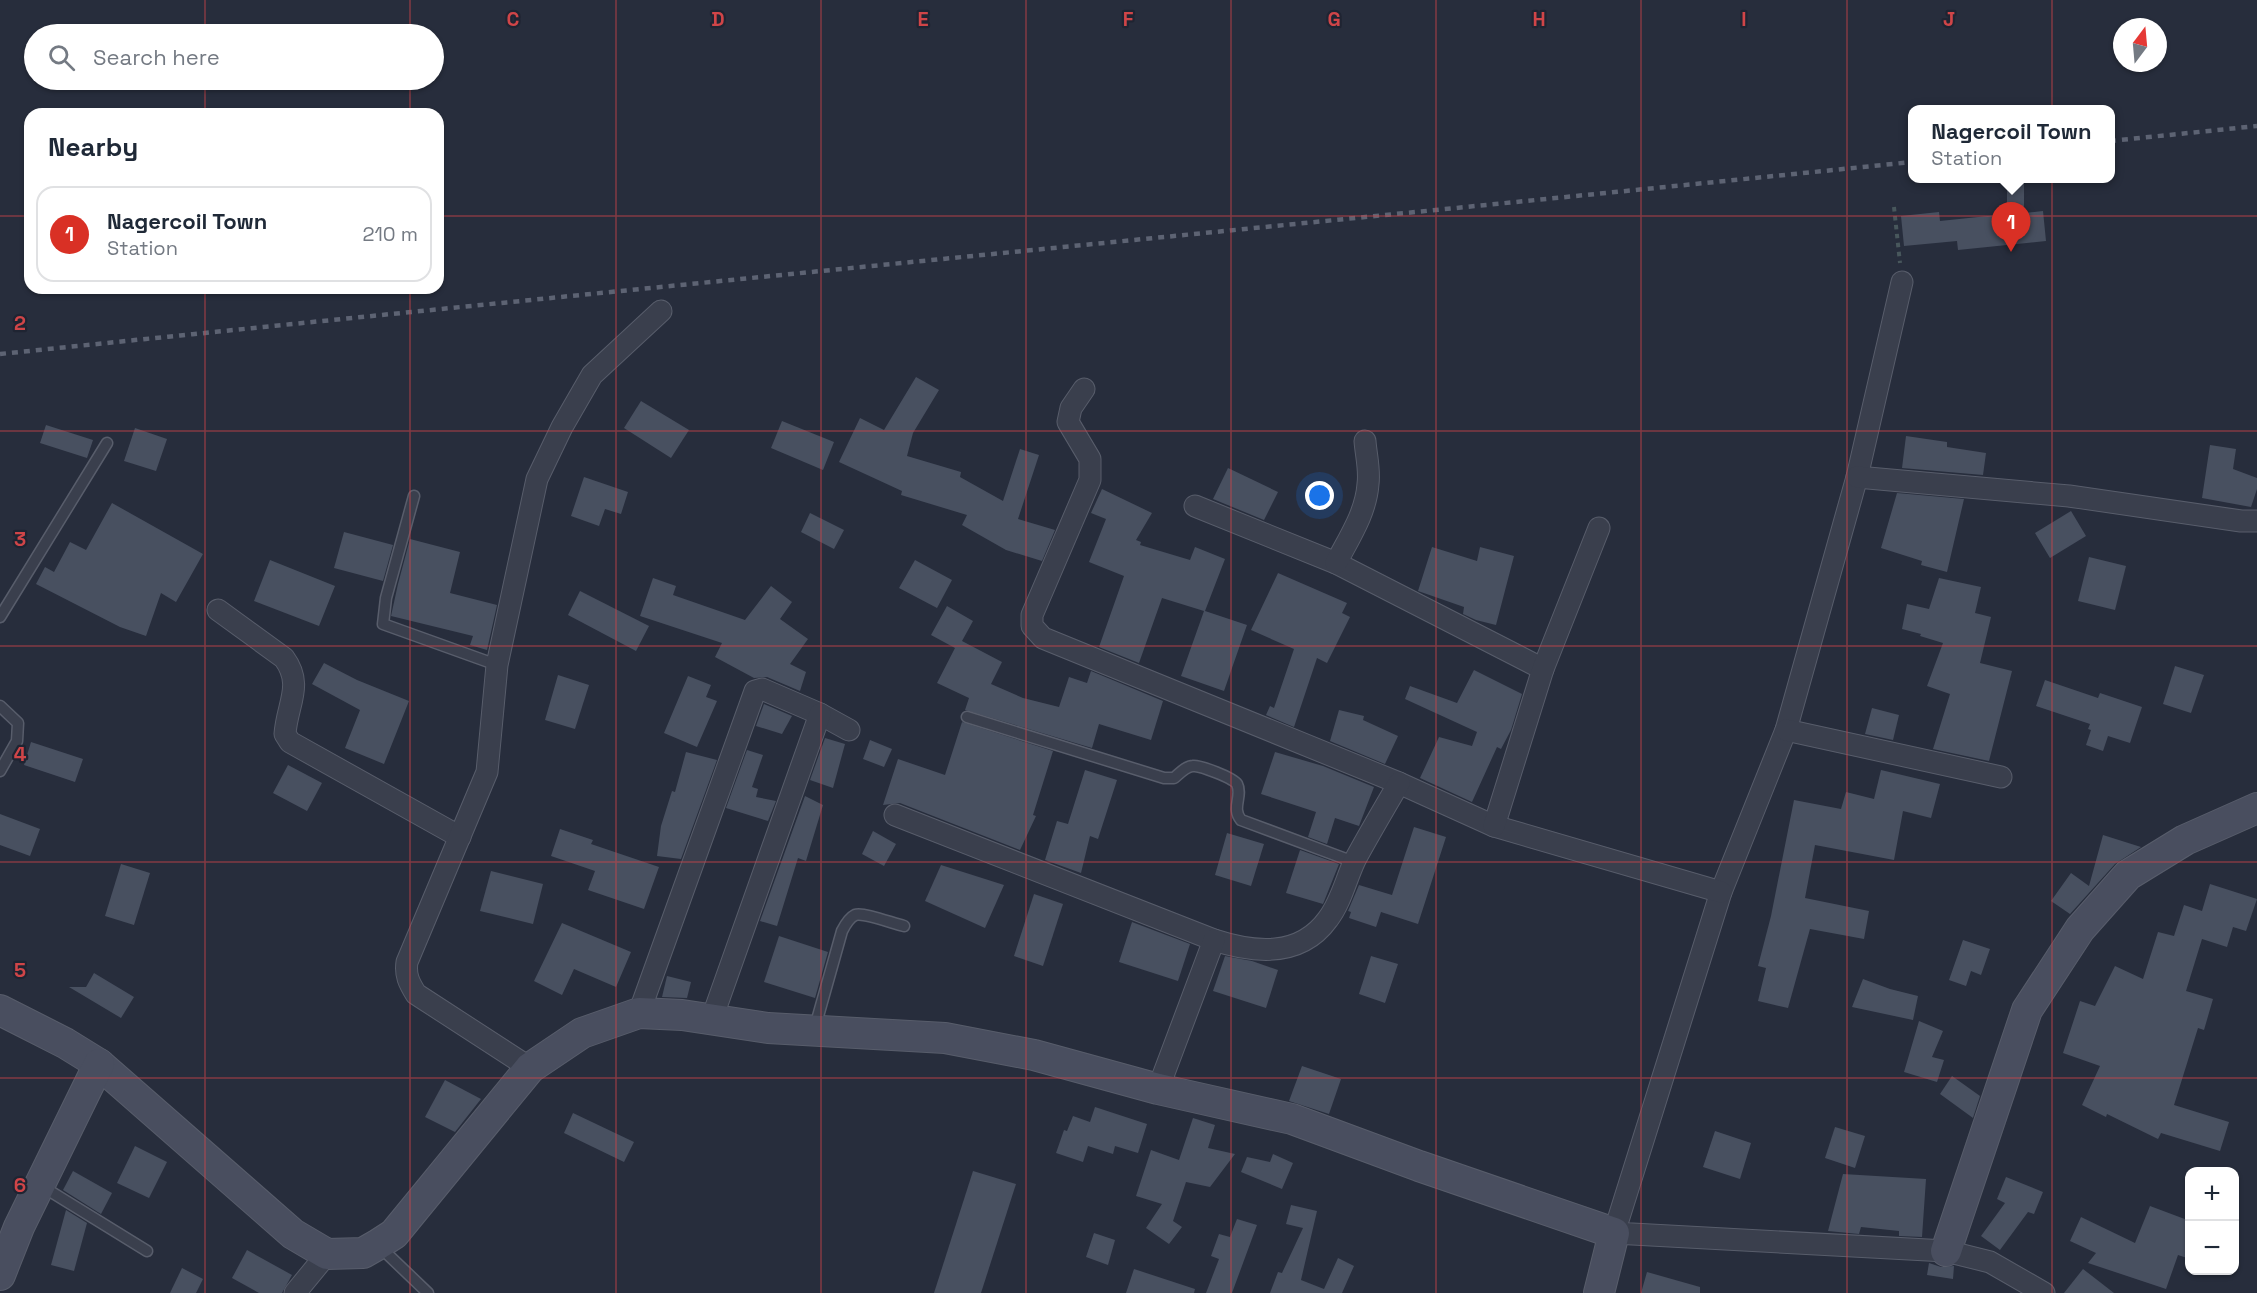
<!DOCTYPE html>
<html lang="en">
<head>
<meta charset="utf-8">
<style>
  :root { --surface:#fff; --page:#f6f6f7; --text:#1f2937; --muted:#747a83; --line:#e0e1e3; --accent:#d93025 }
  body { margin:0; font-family:"Space Grotesk",sans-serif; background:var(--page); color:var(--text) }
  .controls { position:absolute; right:18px; bottom:18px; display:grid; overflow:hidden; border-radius:12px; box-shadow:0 2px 4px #0004 }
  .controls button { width:54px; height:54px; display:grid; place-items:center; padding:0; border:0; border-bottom:2px solid var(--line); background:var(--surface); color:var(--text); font:30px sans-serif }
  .compass { position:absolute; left:2113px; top:18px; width:54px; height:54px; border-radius:50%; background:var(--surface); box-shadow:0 2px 4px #0004; rotate:16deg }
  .you { position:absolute; left:1320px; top:496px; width:21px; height:21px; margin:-15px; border:4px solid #fff; border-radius:50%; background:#1a73e8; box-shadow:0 0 0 9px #1a73e833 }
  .badge { display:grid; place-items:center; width:39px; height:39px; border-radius:50%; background:var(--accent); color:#fff; font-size:20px; font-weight:700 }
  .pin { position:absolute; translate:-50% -50px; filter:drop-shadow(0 2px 3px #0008) }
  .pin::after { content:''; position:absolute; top:32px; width:21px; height:18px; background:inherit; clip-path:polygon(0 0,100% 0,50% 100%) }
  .popup { position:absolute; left:1908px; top:105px; width:207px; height:78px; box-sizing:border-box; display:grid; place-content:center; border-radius:12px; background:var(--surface); filter:drop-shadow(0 2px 4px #0005); font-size:20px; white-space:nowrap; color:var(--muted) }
  .popup b { font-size:22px; color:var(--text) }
  .popup::after { content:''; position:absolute; left:50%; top:100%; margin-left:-12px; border:12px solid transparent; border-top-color:var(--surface) }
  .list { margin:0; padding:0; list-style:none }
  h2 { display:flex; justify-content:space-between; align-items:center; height:78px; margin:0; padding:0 24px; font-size:26px }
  h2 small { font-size:20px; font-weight:400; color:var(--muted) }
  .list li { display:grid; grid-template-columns:39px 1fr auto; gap:18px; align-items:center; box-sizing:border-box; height:96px; margin:0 12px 12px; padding:0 12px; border:2px solid var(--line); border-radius:18px }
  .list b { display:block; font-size:22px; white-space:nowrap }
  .list p { margin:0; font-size:20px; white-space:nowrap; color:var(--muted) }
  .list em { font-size:20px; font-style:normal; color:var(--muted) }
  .icon { flex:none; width:33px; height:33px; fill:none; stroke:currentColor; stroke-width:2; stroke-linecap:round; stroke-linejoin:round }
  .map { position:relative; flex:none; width:2257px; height:1293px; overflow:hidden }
  .search { position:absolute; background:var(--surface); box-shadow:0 2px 4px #0004; left:24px; top:24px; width:420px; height:66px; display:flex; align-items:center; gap:15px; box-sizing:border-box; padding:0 21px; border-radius:33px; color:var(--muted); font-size:22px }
  .panel { position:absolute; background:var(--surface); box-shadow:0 2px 4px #0004; left:24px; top:108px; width:420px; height:186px; border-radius:18px }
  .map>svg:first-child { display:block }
  .building { fill:#485060 }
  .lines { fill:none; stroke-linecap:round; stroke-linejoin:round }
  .lane-casing { stroke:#585d6b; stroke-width:13 }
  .street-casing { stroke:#585d6b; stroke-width:23 }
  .secondary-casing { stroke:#585d6b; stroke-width:32 }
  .path { stroke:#48575c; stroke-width:4; stroke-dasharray:4.5 4.5; stroke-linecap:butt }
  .lane { stroke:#3a3f4d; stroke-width:10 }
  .street { stroke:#3a3f4d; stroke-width:21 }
  .secondary { stroke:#494e5f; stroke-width:30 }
  .rail { stroke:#5d6373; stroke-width:4.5; stroke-dasharray:6 6; stroke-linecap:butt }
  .grid { fill:none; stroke:#d04548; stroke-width:1.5; stroke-opacity:0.55 }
  .grid-label { font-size:20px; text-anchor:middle; font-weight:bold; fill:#d04548; stroke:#1f2432; stroke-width:4.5; stroke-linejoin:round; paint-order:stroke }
</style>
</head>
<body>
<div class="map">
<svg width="2257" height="1293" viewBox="0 0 2257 1293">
  <rect width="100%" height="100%" fill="#272d3c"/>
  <g class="building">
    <polygon points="2007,178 2024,178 2024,213 2043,211 2046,241 1958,250 1957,241 1904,246 1901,216 1939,212 1940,221 2007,214"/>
    <polygon points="916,377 939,390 913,433 907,456 961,472 960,477 1003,501 1020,449 1039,455 1018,519 1055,530 1042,561 1006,550 962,525 967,515 901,495 902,491 839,462 860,418 884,430"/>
    <polygon points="641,401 689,430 671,458 624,428"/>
    <polygon points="782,421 834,442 823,470 771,448"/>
    <polygon points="46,425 93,440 87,458 40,443"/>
    <polygon points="135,428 167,439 156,471 124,461"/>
    <polygon points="1906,436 1947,442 1947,447 1986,453 1983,475 1902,468"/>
    <polygon points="2210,445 2236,449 2233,469 2257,478 2257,489 2251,507 2202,498"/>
    <polygon points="1228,468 1278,492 1264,520 1213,499"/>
    <polygon points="584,477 628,492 621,514 605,509 599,526 571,516"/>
    <polygon points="1102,489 1152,513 1136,540 1141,542 1140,545 1190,560 1195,547 1225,559 1205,611 1247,625 1224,691 1181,676 1204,611 1162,598 1139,663 1099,647 1124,576 1089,562 1106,519 1091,513"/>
    <polygon points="1897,493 1964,499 1947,572 1921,565 1922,561 1881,548"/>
    <polygon points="112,503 203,554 176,602 161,593 146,636 120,627 36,584 45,567 54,572 70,542 86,550"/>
    <polygon points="2071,511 2086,536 2050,558 2035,533"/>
    <polygon points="810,513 844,530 834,549 801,532"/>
    <polygon points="344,532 393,545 383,581 334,568"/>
    <polygon points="410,539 460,552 450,593 497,605 487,650 470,645 473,636 391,616 398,584"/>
    <polygon points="1432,547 1477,561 1480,547 1514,556 1496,625 1476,620 1463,614 1464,607 1418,591"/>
    <polygon points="2089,557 2126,566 2115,610 2078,601"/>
    <polygon points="270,560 335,586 319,626 254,601"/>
    <polygon points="915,560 952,580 937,608 899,588"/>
    <polygon points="1278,573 1347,603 1342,613 1350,617 1327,663 1317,658 1294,727 1266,715 1270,706 1274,708 1294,649 1251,630"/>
    <polygon points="653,578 676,586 673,595 745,620 771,586 792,602 780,619 808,639 790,664 806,672 800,691 767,677 754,678 715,657 722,643 640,616"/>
    <polygon points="1939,578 1981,587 1975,613 1991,617 1980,663 2012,671 1989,761 1933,749 1950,694 1927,686 1943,643 1920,636 1921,634 1902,629 1907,604 1929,609"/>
    <polygon points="580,591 649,626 636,651 568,615"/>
    <polygon points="947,606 973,621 962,641 1002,662 991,684 1023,698 1059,707 1069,677 1087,683 1091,671 1163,701 1151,740 1099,724 1092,748 965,710 969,698 937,683 955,648 931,635"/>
    <polygon points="324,663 357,680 409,701 384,764 345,748 360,710 312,684"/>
    <polygon points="2175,666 2204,675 2191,713 2163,704"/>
    <polygon points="1474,670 1522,694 1511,730 1501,749 1497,747 1472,802 1420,778 1439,737 1472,746 1477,732 1405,699 1410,686 1457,703"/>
    <polygon points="558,675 589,685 575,729 545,720"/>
    <polygon points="688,676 711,685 706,697 717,701 697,747 664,733"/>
    <polygon points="2045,680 2098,698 2100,693 2142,707 2130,743 2108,736 2103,751 2086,745 2091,730 2088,729 2090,724 2036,706"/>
    <polygon points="764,704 792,716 782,734 756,726"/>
    <polygon points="1872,708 1899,715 1893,740 1865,734"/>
    <polygon points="1339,710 1364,716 1363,720 1398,736 1385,764 1330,741"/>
    <polygon points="962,722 1053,751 1033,815 1036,816 1020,850 900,803 883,805 898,759 945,775"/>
    <polygon points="825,738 845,744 833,788 810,780"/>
    <polygon points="870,740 892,749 884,767 863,759"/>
    <polygon points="31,742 83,759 75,782 24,765"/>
    <polygon points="747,750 763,755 752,787 758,789 756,797 776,801 768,821 726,808"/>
    <polygon points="686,752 717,760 681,859 657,856 661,826 672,791 675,792"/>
    <polygon points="1275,752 1323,766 1374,787 1359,826 1335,818 1327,844 1308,837 1316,812 1261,794"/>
    <polygon points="288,765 322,783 307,811 273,793"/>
    <polygon points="1085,770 1117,780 1098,839 1090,836 1081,873 1045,860 1057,821 1068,824"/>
    <polygon points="1881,770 1940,784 1931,818 1903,811 1894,860 1815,845 1805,898 1869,911 1864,939 1810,929 1788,1008 1758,1001 1766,968 1758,966 1771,916 1794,800 1841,809 1846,792 1874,799"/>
    <polygon points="805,796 823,805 806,861 798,858 777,926 760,921"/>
    <polygon points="0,814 40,829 30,856 0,845"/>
    <polygon points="1414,827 1446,837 1418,924 1381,912 1376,927 1349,918 1351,912 1348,911 1359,885 1392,895"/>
    <polygon points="560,829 593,840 591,844 659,867 644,909 588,890 595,871 551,856"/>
    <polygon points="873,831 896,844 884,866 862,854"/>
    <polygon points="1227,833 1264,844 1251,886 1215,875"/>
    <polygon points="2103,835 2141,847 2115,864 2070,914 2051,901 2071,873 2089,886"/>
    <polygon points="1300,850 1339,864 1323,904 1286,893"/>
    <polygon points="121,864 150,873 134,925 105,916"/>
    <polygon points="941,865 1004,885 985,928 925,901"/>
    <polygon points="491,871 543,884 533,924 480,911"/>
    <polygon points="2210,884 2257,899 2246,931 2233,927 2227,947 2202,939 2186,991 2213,999 2204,1030 2198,1028 2174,1105 2229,1122 2220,1151 2161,1133 2158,1139 2107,1114 2106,1117 2082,1105 2100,1066 2063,1053 2080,1001 2095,1006 2115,966 2143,979 2158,932 2174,936 2184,905 2202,911"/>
    <polygon points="1034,894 1063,904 1043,966 1014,956"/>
    <polygon points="1132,922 1190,944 1178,981 1119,962"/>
    <polygon points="562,923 631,952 616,987 574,969 562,995 534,981"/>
    <polygon points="779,936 828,952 815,998 764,982"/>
    <polygon points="1963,940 1990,949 1981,975 1971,971 1966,986 1949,980"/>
    <polygon points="1225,956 1252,961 1278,970 1266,1008 1213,991"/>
    <polygon points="1371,956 1398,964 1385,1003 1359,994"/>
    <polygon points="94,973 134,997 121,1018 69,987 86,987"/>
    <polygon points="667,976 691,982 687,998 662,997"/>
    <polygon points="1863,979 1890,989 1918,996 1913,1020 1852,1007"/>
    <polygon points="1919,1021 1943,1031 1932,1057 1944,1060 1937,1082 1904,1072"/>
    <polygon points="1302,1066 1341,1079 1329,1114 1289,1101"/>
    <polygon points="1952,1076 1980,1096 1973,1118 1940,1094"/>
    <polygon points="445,1080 481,1099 455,1132 425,1117"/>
    <polygon points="1095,1107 1147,1124 1138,1153 1115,1146 1113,1154 1088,1146 1083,1162 1056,1153 1064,1130 1067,1131 1073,1116 1090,1122"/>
    <polygon points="573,1113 634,1142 624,1162 564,1133"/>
    <polygon points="1193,1118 1215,1125 1208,1148 1235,1154 1210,1187 1186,1182 1173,1221 1182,1227 1169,1244 1146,1228 1162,1204 1136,1196 1151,1150 1179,1160"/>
    <polygon points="1835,1127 1865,1136 1855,1168 1825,1158"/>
    <polygon points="1715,1131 1751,1143 1740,1179 1703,1167"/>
    <polygon points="135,1146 167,1162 149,1198 117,1183"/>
    <polygon points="1273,1154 1293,1163 1282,1189 1241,1172 1247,1157 1270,1162"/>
    <polygon points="73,1171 112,1193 101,1214 63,1190"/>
    <polygon points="973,1171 1016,1184 981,1293 934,1293"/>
    <polygon points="1843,1174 1926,1179 1922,1237 1899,1236 1899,1231 1861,1227 1859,1234 1828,1231"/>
    <polygon points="2006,1177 2043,1192 2034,1214 2028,1212 2000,1250 1981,1236 2005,1203 1997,1199"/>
    <polygon points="1291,1205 1317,1211 1301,1280 1324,1289 1338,1258 1354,1266 1342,1293 1270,1293 1278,1272 1282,1273 1303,1228 1286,1224"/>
    <polygon points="2150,1206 2190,1221 2190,1259 2178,1255 2166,1289 2088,1263 2096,1253 2070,1241 2081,1217 2135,1243"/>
    <polygon points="66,1210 87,1223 74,1271 51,1265"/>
    <polygon points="1237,1219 1257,1225 1232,1293 1206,1293 1219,1259 1211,1256 1219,1234 1230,1237"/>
    <polygon points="1094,1233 1115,1240 1108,1265 1086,1257"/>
    <polygon points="247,1250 292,1275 282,1293 259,1293 232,1278"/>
    <polygon points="1929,1263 1941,1267 1954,1266 1953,1279 1927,1275"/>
    <polygon points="182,1268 203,1279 196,1293 170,1293"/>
    <polygon points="1134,1269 1195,1289 1194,1293 1126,1293"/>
    <polygon points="2083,1269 2114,1293 2064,1293"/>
    <polygon points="1647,1272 1700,1287 1700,1293 1641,1293"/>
  </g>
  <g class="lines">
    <g class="lane-casing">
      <g id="lane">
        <polyline points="414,496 386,598 383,624 497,665"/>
        <polyline points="0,617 107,443"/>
        <polyline points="0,706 18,723 17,741 0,771"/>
        <path d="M967,717L1164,778H1174C1179,774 1186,766 1193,766C1200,765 1233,778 1237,784C1243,796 1231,808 1241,820L1354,862"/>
        <path d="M815,1027L842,931C845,925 849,918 855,915C864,912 894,924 904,926"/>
        <polyline points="40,1185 147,1251"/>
        <polyline points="380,1247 428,1293"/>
      </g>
    </g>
    <g class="street-casing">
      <g id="street">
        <polyline points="1902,282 1857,477 1786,730 1721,892 1614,1233 1946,1251 1990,1262 2044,1293"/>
        <polyline points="1084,389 1071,408 1068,422 1090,459 1090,480 1032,615 1032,626 1043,638 1399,783 1494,826 1721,892"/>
        <polyline points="1857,477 2069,496 2241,521 2257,521"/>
        <polyline points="1195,506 1336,563 1543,669"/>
        <path d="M1336,563C1349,538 1366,513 1368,484C1370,470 1366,455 1365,441"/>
        <path d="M218,610L284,658C304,685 287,704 285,734L290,742L460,837"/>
        <polyline points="1786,730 2001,777"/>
        <path d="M895,815L1214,940C1254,953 1300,958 1328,919C1341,902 1346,879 1355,860C1369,834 1384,809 1399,783"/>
        <polyline points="1494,826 1543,669 1599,528"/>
        <polyline points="639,1013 755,691 762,689 820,714 849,730"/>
        <polyline points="711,1021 820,714"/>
        <path d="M530,1068L416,994C409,983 405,975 407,962L487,772L497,665L537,479L562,427L592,375L661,311"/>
        <polyline points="1158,1089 1214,940"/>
        <polyline points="295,1293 327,1254"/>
      </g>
    </g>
    <g class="secondary-casing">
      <g id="secondary">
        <polyline points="0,1010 65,1043 99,1064 293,1234 327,1254 363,1253 377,1245 394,1234 530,1068 582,1033 639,1013 682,1015 768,1028 945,1038 1034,1055 1158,1089 1292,1119 1419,1166 1614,1233 1599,1293"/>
        <polyline points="1946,1251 2027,1010 2080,929 2128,875 2185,840 2257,808"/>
        <polyline points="0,1275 19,1227 99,1064"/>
      </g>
    </g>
    <polyline class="path" points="1894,207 1900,263"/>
    <use href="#lane" class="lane"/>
    <use href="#street" class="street"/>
    <use href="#secondary" class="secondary"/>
    <g class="rail">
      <polyline points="2110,141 2257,126"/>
      <path d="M0,354C637,288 1275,227 1912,162"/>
    </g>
  </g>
  <path class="grid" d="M205,0V34M410,0V34M616,0V1293M821,0V1293M1026,0V1293M1231,0V1293M1436,0V1293M1641,0V1293M1847,0V1293M2052,0V1293M205,80V114M410,80V114M0,216H30M438,216H2257M205,288V1293M410,288V1293M0,431H2257M0,646H2257M0,862H2257M0,1078H2257"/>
  <g class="grid-label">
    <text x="513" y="26">C</text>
    <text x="718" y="26">D</text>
    <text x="923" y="26">E</text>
    <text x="1128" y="26">F</text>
    <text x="1334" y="26">G</text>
    <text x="1539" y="26">H</text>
    <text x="1744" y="26">I</text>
    <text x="1949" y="26">J</text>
    <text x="20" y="330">2</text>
    <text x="20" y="546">3</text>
    <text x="20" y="761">4</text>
    <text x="20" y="977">5</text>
    <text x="20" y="1192">6</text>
  </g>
</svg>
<div class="controls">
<button>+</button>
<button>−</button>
</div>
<svg class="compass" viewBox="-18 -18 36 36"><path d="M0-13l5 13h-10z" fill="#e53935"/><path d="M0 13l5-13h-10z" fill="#747a83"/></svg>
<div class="you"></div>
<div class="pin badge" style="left:2011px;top:252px">1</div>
<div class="popup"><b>Nagercoil Town</b>Station</div>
<div class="search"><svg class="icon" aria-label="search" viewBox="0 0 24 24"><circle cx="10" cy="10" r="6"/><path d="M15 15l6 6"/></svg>Search here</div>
<section class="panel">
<h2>Nearby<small></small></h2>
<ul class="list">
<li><span class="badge">1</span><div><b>Nagercoil Town</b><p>Station</p></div><em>210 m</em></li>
</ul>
</section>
</div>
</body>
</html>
